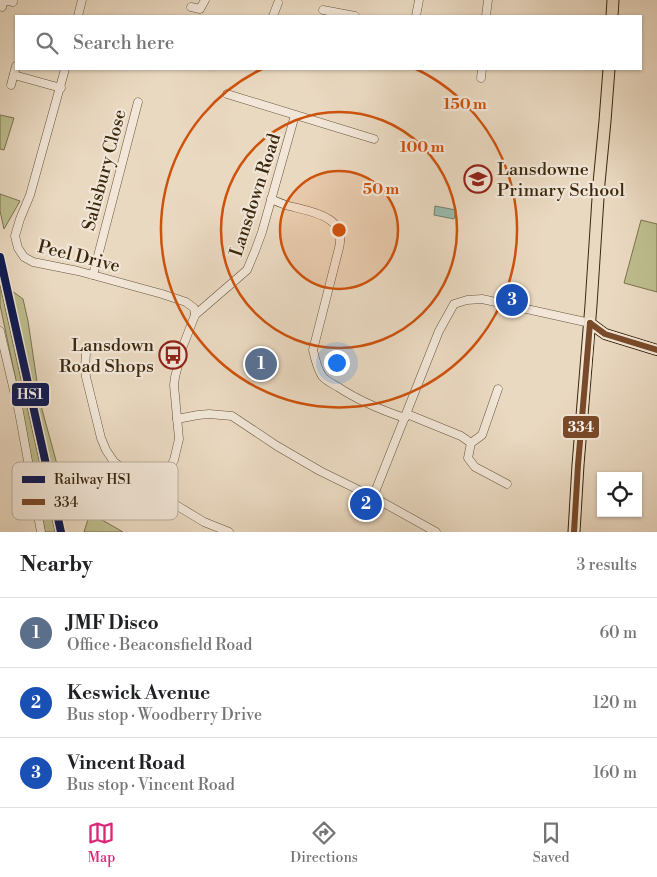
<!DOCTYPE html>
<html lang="en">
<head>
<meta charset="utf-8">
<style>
  :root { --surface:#fff; --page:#f6f6f6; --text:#202124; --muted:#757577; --line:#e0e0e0; --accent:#db2777 }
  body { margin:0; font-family:"Libre Bodoni",serif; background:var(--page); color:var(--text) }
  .controls { position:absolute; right:15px; bottom:15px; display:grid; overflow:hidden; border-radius:0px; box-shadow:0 1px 4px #0004 }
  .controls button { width:45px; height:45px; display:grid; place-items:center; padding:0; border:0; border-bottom:1px solid var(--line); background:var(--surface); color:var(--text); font:25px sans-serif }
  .you { position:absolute; left:336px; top:362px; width:18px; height:18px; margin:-12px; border:4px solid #fff; border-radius:50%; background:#1a73e8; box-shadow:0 0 0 8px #1a73e833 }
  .badge { display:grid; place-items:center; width:32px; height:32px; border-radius:50%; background:var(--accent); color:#fff; font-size:16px; font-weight:700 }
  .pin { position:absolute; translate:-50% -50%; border:2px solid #fff; box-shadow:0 1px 5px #0006 }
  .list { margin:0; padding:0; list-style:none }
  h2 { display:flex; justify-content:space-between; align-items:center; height:65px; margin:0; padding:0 20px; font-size:21px }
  h2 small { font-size:16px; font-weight:400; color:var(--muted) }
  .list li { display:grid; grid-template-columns:32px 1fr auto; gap:15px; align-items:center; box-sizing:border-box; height:70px; padding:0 20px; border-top:1px solid var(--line) }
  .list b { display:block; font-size:19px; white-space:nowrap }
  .list p { margin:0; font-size:16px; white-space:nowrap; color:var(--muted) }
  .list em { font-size:16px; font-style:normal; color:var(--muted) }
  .icon { flex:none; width:28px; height:28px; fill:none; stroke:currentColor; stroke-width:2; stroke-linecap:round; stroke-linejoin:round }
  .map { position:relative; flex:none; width:657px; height:532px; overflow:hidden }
  .search { position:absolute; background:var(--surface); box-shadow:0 1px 4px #0004; left:15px; right:15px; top:15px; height:55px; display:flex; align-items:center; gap:12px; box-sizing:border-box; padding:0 18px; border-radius:0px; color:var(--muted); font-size:19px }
  .sheet { height:275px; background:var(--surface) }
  nav { display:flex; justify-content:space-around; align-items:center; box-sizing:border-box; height:70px; border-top:1px solid var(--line); background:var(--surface); font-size:14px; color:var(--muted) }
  nav a { display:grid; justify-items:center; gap:2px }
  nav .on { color:var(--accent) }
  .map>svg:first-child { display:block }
  .green { fill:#bdbd8e; stroke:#7c724e }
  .water { fill:#98bbae; stroke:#72806e }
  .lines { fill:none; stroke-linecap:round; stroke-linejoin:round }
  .street-casing { stroke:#66543a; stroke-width:9 }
  .secondary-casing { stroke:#3a280d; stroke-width:12 }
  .primary-casing { stroke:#3a280d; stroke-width:13 }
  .street { stroke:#f1e6d7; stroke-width:8 }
  .secondary { stroke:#f1e6d7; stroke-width:10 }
  .primary { stroke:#ead9c1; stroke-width:11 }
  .bus-1-casing { stroke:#f1e6d7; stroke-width:10 }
  .bus-1 { stroke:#7a4b2a; stroke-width:6 }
  .rail-1-casing { stroke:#f1e6d7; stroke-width:11 }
  .rail-1 { stroke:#091855; stroke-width:8 }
  .ring { fill:none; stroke:#ce520c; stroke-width:2.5 }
  .labels { text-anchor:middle; stroke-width:4.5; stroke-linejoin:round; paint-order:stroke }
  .poi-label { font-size:18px; fill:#3a280d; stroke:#f1e6d7; text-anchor:start }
  .street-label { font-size:18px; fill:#3a280d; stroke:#f1e6d7 }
  .key { fill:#f1e6d7; stroke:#baad9a; stroke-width:1 }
  .key-label { font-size:14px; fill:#3a280d }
  .centre { fill:#ce520c; stroke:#f1e6d7; stroke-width:2.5 }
  .ring-label { font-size:15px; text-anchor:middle; font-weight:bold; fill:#ce520c; stroke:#f1e6d7; stroke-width:4.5; stroke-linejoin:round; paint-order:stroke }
  .line-badge { stroke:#f1e6d7; stroke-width:2 }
  .badge-label { font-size:14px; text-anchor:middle; font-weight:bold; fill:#fff }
</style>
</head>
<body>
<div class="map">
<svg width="657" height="532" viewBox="0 0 657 532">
  <rect width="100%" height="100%" fill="#ead9c1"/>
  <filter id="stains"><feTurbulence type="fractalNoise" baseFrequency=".004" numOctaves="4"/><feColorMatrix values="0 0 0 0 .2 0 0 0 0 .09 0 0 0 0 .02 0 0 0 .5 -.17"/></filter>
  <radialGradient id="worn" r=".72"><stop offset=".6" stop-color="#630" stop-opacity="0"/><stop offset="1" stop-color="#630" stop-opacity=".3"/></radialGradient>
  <g class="green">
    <polygon points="0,115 14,118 4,150 0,149"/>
    <polygon points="0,194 20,201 4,229 0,211"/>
    <polygon points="641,220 657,224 657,292 624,283"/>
    <polygon points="0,285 55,532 45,532 22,409 0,305"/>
    <polygon points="12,291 23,299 28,321 40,402 55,457 60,476 66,494 60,495 57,491 54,483 45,445 34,387"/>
    <polygon points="90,513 123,532 84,532"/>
  </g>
  <polygon class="water" points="435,206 456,210 454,219 434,215"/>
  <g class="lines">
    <g class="street-casing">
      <g id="street">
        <polyline points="2,7 4,0 13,2"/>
        <polyline points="191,7 200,9 205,0"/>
        <polyline points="323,10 355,16"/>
        <polyline points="78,16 82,0"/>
        <polyline points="273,16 278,3"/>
        <polyline points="416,16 419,0"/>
        <polyline points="486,16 488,0"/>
        <polyline points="65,69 30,195 20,219 15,236 18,248 24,257 33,262 78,271 162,294 186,302 194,308 195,315"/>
        <polyline points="14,75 61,88"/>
        <polyline points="481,78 482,69"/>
        <polyline points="11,85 16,66"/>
        <polyline points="227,94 374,139"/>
        <path d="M271,199C277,202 283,204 289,206C312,212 347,216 339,248L313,350C315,359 317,368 322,376C326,381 333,384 338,387C359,401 381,410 405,418"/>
        <polyline points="93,275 138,102"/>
        <polyline points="0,331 19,412 41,532"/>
        <polyline points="86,353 85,367 86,377 101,438 106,450 114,462 176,505 204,522 229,532"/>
        <polyline points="407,414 461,436 471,443 468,458 475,467 507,484"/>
        <polyline points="177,419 198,415 209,414 232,416 277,446 320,471 373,497 436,532"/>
        <polyline points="471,443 482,435 498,389"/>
        <polyline points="157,492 174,460 179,439 174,385 175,377 183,346 195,315 247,270 255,251 262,232 295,115"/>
        <polyline points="373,497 439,331 454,304 467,300 482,299 590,323"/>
      </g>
    </g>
    <g class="secondary-casing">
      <polyline id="secondary" points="590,323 605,334 657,350"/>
    </g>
    <g class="primary-casing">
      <g id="primary">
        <polyline points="612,16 613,0"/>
        <polyline points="574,532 578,465 591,305 599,183 605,121 609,69"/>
      </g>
    </g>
    <use href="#street" class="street"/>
    <use href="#secondary" class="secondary"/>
    <use href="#primary" class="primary"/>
    <g class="bus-1-casing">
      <g id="bus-1">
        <polyline points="590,323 605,334 657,350"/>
        <polyline points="574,532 578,465 590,323"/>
      </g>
    </g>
    <use href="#bus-1" class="bus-1"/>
    <g class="rail-1-casing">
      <polyline id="rail-1" points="0,257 61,532"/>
    </g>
    <use href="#rail-1" class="rail-1"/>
  </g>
  <circle cx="339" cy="230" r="59" fill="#ce520c" fill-opacity=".12"/>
  <g class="ring">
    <circle cx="339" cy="230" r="59"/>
    <circle cx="339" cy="230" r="118"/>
    <path d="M416 69A178 178 0 1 1 262 69"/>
  </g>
  <defs>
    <g id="school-ring" transform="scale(1.4375)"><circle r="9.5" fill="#f1e6d7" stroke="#8f2418" stroke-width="1.5"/><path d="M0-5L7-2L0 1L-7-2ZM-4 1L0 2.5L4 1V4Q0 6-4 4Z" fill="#8f2418"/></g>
    <g id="bus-ring" transform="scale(1.4375)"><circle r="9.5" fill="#f1e6d7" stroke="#8f2418" stroke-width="1.5"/><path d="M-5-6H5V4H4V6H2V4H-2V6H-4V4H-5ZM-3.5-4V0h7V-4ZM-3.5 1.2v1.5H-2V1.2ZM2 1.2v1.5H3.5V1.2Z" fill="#8f2418"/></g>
  </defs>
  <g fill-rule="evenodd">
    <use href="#school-ring" x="478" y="179"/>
    <use href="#bus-ring" x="173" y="355"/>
  </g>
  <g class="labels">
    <g class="poi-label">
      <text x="497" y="175">Lansdowne<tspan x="497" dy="21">Primary School</tspan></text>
      <text x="154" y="351" text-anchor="end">Lansdown<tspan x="154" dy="21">Road Shops</tspan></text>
    </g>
    <g class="street-label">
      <text transform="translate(104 170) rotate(-75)" y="6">Salisbury Close</text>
      <text transform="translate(255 195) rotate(-72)" y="6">Lansdown Road</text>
      <text transform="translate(79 256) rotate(14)" y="6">Peel Drive</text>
    </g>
  </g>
  <rect x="12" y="462" width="166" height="58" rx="8" class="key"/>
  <rect x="22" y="476" width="23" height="7" fill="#091855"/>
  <rect x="22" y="499" width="23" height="6" fill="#7a4b2a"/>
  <g class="key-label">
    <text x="54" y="484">Railway HS1</text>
    <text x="54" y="507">334</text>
  </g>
  <circle cx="339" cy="230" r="8" class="centre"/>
  <g class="ring-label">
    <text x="465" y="109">150 m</text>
    <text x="422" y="152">100 m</text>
    <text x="381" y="194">50 m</text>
  </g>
  <g class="line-badge">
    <rect x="11" y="382" width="39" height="25" rx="5" fill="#091855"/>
    <rect x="562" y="415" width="38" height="24" rx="5" fill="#7a4b2a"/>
  </g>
  <g class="badge-label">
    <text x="30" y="399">HS1</text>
    <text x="581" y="432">334</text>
  </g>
  <rect width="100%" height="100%" filter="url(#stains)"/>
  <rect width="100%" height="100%" fill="url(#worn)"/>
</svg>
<div class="controls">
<button><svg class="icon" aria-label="locate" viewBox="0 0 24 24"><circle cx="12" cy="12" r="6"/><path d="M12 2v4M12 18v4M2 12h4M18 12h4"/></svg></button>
</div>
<div class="you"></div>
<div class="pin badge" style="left:261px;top:364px;background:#5c6f8a">1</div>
<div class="pin badge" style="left:366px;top:504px;background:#1a4fb4">2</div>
<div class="pin badge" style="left:512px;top:300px;background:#1a4fb4">3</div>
<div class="search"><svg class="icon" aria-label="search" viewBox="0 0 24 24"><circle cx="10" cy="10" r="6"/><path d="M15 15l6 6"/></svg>Search here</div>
</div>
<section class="sheet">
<h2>Nearby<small>3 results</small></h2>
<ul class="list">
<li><span class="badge" style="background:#5c6f8a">1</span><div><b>JMF Disco</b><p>Office · Beaconsfield Road</p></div><em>60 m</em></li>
<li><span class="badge" style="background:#1a4fb4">2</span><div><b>Keswick Avenue</b><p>Bus stop · Woodberry Drive</p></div><em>120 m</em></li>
<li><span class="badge" style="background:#1a4fb4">3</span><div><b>Vincent Road</b><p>Bus stop · Vincent Road</p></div><em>160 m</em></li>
</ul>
</section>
<nav>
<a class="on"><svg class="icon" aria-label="map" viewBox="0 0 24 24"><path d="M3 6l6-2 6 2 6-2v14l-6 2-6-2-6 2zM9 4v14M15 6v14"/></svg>Map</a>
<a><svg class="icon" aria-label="directions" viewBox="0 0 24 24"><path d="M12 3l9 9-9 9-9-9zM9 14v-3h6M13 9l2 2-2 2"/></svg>Directions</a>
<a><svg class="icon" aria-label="saved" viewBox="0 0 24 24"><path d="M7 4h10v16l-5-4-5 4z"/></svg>Saved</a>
</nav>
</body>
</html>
